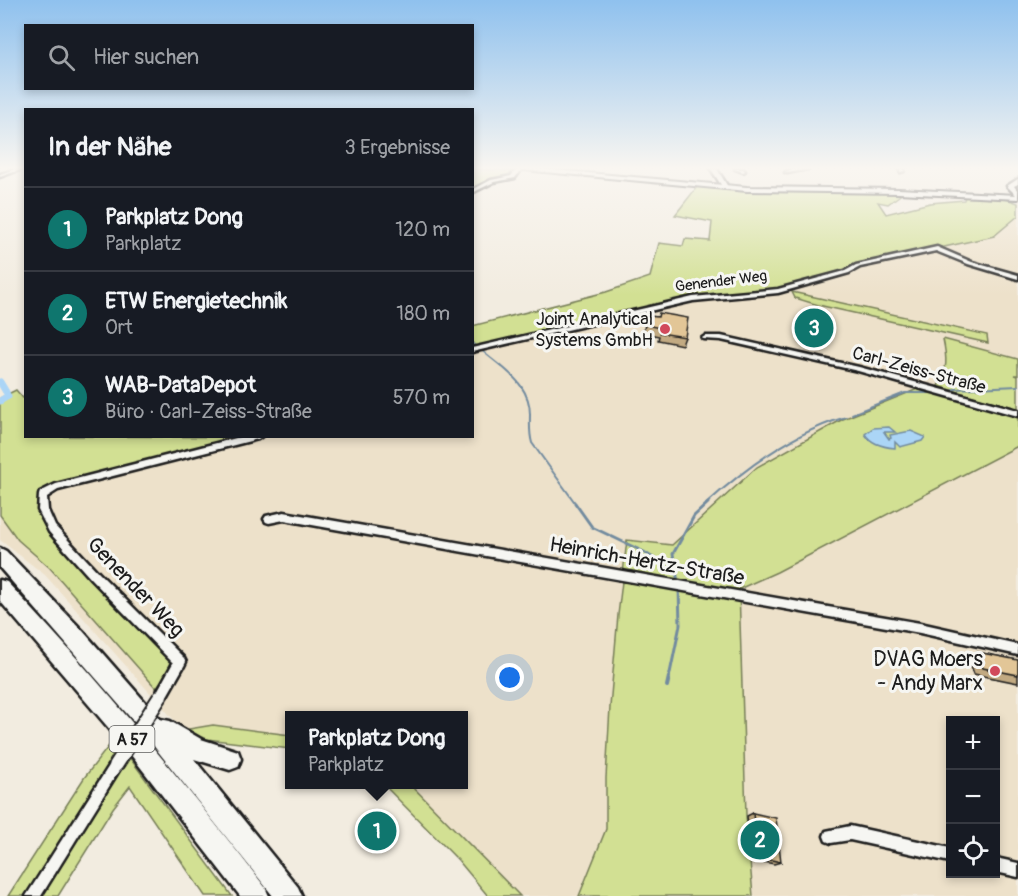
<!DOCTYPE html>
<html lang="de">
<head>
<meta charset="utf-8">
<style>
  :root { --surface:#171b24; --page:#242831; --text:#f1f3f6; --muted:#9ea1a6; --line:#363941; --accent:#0f766e }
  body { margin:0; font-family:Pangolin,sans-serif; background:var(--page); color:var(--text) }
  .controls { position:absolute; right:18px; bottom:18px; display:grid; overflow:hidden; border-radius:0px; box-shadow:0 3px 9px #0003 }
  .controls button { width:54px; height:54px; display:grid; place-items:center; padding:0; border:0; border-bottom:2px solid var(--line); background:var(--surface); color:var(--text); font:30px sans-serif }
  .you { position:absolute; left:510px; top:678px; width:21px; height:21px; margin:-15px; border:4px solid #fff; border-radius:50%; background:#1a73e8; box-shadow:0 0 0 9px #1a73e833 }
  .badge { display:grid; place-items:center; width:39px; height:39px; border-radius:50%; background:var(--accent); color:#fff; font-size:20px; font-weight:700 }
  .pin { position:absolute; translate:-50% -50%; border:3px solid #fff; box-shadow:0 2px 6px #0006 }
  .popup { position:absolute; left:285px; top:711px; width:183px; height:78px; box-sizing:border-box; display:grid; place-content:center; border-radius:0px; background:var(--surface); filter:drop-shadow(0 2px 4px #0005); font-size:20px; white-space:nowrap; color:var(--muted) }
  .popup b { font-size:22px; color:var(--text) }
  .popup::after { content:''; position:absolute; left:50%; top:100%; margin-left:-12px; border:12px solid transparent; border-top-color:var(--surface) }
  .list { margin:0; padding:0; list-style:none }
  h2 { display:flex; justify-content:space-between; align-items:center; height:78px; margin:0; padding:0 24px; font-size:26px }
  h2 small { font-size:20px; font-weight:400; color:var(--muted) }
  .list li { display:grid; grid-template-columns:39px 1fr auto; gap:18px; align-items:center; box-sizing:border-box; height:84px; padding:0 24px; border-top:2px solid var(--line) }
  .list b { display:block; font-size:22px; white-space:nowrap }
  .list p { margin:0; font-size:20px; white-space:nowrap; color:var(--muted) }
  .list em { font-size:20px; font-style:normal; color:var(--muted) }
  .icon { flex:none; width:33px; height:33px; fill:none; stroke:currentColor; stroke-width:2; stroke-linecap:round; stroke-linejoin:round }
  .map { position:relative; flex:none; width:1018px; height:896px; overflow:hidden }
  .search { position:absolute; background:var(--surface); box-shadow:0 3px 9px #0003; left:24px; top:24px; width:450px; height:66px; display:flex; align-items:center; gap:15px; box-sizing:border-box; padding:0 21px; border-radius:0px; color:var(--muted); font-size:22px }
  .panel { position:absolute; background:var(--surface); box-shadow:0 3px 9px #0003; left:24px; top:108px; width:450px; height:330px; border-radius:0px }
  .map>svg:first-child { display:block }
  .built { fill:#ede1ca; fill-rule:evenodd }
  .green { fill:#d2e093; stroke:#777e58; stroke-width:1.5 }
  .water { fill:#abd5f6; stroke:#728b9f; stroke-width:1.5 }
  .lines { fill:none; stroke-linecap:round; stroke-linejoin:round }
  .stream-far3 { stroke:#728b9f; stroke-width:1.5 }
  .stream-far2 { stroke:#728b9f; stroke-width:2 }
  .stream-far1 { stroke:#728b9f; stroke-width:3 }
  .stream { stroke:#728b9f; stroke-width:4 }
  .canal { stroke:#abd5f6; stroke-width:7 }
  .minor-casing { stroke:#1c1c1c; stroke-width:5 }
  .tertiary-casing { stroke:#1c1c1c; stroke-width:5 }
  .secondary-casing { stroke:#1c1c1c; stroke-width:4 }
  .motorway-casing { stroke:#1c1c1c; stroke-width:5 }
  .minor { fill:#f6f6f2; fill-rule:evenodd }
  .tertiary { fill:#f6f6f2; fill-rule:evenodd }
  .secondary { fill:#f6f6f2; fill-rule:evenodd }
  .motorway { fill:#f6f6f2; fill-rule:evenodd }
  .minor-bridge-casing { stroke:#1c1c1c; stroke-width:17; stroke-linecap:butt }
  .minor-bridge { stroke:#f6f6f2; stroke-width:13 }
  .wall { fill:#c2aa82; stroke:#1c1c1c; stroke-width:1.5 }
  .building { fill:#e2c697; stroke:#1c1c1c; stroke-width:1.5 }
  .poi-dot { fill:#d1495b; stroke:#f6f6f2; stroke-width:2 }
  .labels { text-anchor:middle; stroke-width:6; stroke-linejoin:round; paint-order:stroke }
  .far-street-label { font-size:15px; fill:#1c1c1c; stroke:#f6f6f2 }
  .shield { fill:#f6f6f2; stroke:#5d5d5c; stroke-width:1.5 }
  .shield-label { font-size:16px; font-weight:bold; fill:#1c1c1c }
  .poi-label { font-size:18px; fill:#1c1c1c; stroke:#f6f6f2; text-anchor:end }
  .street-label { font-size:18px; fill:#1c1c1c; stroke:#f6f6f2 }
  .near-street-label { font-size:21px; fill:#1c1c1c; stroke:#f6f6f2 }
  .near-poi-label { font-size:21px; fill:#1c1c1c; stroke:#f6f6f2; text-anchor:end }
</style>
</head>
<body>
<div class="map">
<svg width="1018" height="896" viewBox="0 0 1018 896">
  <rect width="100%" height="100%" fill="#f2ece0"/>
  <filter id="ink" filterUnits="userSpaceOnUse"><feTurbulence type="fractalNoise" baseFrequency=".0167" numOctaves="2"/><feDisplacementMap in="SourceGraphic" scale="12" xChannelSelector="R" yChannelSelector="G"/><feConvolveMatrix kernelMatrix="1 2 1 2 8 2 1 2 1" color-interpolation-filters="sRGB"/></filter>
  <g filter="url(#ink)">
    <g class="built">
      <polygon points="1018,216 1018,413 927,384 843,419 757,467 672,545 610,707 606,778 606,829 579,896 520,896 411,785 464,784 464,716 290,716 290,735 213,725 183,730 45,575 0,540 0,465 119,436 472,436 473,350 692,300 754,296 780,291 858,266 994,236"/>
      <path d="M1018,446V896H753L746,815L739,589L777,572ZM950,720H996V874H950Z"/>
    </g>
    <g class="green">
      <path d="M473,169L514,171C504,179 485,183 473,190Z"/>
      <path d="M697,187L792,192L903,193L888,204L878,202L886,214L930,203L964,200L965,196L1006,199L1018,203V216L994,236L858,266C805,293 748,289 692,299C618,313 545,333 473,350L472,326L606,292L650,277L659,243L683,246L685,239L710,241L712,222L675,215Z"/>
      <polygon points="792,292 987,335 988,343 818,305 795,298"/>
      <path d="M943,339L1018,359V375H1015L1018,376V409L938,386C948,370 947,358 943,339Z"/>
      <polygon points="920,388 1018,413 1018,446 777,572 739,589 746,815 753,896 579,896 606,829 606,778 610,707 618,615 627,540 672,545 757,467 843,419"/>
      <polygon points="16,390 23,398 25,397 26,436 247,437 39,492 38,515 49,533 174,664 156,688 50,568 18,540 0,515 0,398"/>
      <polygon points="213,725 290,735 290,749 190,737 183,730"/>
      <polygon points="115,738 232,896 205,896 130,786 113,808 58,896 8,896 84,778"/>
      <polygon points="384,785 411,785 520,896 488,896 458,860"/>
    </g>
    <path class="water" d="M889,427L895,432H884L889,439L891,438L890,435L911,431L925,437L922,441L900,447L895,442V448C884,447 871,444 865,434L873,428Z"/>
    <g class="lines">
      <g class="stream-far3">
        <polyline points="0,177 26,170"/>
        <polyline points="472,343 502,367"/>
      </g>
      <g class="stream-far2">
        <path d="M500,365C516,378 530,392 530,414C530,424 529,433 532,443L576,504"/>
        <polyline points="954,389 1018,386"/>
        <polyline points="852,414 905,393 931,393"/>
        <path d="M706,504C745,468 795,432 846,417"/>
      </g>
      <g class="stream-far1">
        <polyline points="575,503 592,527 644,552 676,573"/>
        <polyline points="678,582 673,554 694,516 708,503"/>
        <polyline points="669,678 680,625 679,588"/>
      </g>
      <polyline class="stream" points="667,686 669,677"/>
      <g class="canal">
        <polyline points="0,382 6,392"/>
        <polyline points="0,401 8,396"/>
      </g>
      <g class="minor-casing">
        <g id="minor">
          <polygon points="15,169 22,169 0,177 0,174"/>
          <polygon points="517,169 522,169 515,178 494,182 472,193 472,190 491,180 511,176"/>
          <polygon points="735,169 743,169 745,171 743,172"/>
          <polygon points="795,169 808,169 787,173 785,172"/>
          <polygon points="900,169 904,169 904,171 900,172"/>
          <polygon points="937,247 972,262 1018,275 1018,279 968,264 936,251 860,267 849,273 778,293 693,301 472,352 472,348 693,297 778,289 845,271 856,265"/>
          <polygon points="705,336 721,336 859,367 1018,410 1018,416 858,371 721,340 703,339 702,338"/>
          <polygon points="244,436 262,436 258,439 58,490 47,497 48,510 55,526 99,573 184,658 186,662 184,666 164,701 160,703 156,701 154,697 173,663 91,579 49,532 38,510 39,495 40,492 56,484"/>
          <polygon points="284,512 920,623 1018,645 1018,655 920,633 284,520 269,523 266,522 264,519 266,516"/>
          <polygon points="116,759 120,761 122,765 120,769 41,896 26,896 112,761"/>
          <polygon points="850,826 950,848 950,862 850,840 831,843 826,841 824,836 826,831"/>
          <polygon points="996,858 1018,863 1018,877 996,872"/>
        </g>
      </g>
      <g class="tertiary-casing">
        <g id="tertiary">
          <polygon points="711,169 717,169 728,187 727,188 723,188"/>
          <polygon points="1018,179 1018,184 1014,186 1018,191 1018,197 1007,186"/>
        </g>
      </g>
      <g class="secondary-casing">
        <polygon id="secondary" points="513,169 543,169 747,187 899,189 1018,195 1018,199 899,193 747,191"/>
      </g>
      <g class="motorway-casing">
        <g id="motorway">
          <polygon points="0,548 6,551 83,631 160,719 170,721 201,739 238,751 241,759 238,767 230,770 194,759 298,887 302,896 273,896 141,730 0,568"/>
          <path d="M0,580L7,582C99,679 183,782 265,887L269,896H240L124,746L0,601Z"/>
        </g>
      </g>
      <use href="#minor" class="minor"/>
      <use href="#tertiary" class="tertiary"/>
      <use href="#secondary" class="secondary"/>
      <use href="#motorway" class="motorway"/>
      <g class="minor-bridge-casing">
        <polyline id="minor-bridge" points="116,765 160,697"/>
      </g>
      <use href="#minor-bridge" class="minor-bridge"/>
    </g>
    <g class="wall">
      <polygon points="647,316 658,317 685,337 682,345 658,340 659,336 643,333"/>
      <polygon points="977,652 1018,660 1018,683 974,674 968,657"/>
      <polygon points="753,813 781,862 774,864 751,859 747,816"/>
    </g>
    <g class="building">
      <polygon points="659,313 688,318 685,337 660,333 661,328 645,325 647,316 658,317"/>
      <polygon points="977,652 1018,660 1018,675 983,668"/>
      <polygon points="753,813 776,818 781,862 757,857"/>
    </g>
  </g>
  <linearGradient id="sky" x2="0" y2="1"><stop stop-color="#8fc1ee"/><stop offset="0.57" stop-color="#f9f6f1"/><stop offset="1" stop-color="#f9f6f1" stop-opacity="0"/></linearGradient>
  <rect width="1018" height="295" fill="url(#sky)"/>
  <g class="poi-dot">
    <circle cx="665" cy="329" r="6"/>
    <circle cx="995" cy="671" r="6"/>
  </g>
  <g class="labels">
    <g class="far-street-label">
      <text transform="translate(721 281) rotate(-7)" y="5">Genender Weg</text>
    </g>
    <rect class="shield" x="109.5" y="726" width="45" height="26" rx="4.5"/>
    <g class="shield-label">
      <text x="132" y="745">A 57</text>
    </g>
    <g class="poi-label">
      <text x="653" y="325">Joint Analytical<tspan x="653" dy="21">Systems GmbH</tspan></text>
    </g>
    <g class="street-label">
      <text transform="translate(919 370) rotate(15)" y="6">Carl-Zeiss-Straße</text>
    </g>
    <g class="near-street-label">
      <text transform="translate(647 561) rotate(10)" y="7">Heinrich-Hertz-Straße</text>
      <text transform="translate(136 587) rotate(46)" y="7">Genender Weg</text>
    </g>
    <g class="near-poi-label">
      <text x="983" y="666">DVAG Moers<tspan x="983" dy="24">- Andy Marx</tspan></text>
    </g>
  </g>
</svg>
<div class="controls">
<button>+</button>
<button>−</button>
<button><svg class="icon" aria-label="locate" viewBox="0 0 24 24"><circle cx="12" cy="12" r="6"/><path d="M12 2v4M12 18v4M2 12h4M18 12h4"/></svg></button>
</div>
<div class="you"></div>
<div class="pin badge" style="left:377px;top:831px">1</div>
<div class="popup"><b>Parkplatz Dong</b>Parkplatz</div>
<div class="pin badge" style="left:760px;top:840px">2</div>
<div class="pin badge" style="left:814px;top:328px">3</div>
<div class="search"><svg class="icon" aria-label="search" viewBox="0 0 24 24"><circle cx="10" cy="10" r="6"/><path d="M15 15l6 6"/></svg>Hier suchen</div>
<section class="panel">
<h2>In der Nähe<small>3 Ergebnisse</small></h2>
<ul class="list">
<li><span class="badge">1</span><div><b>Parkplatz Dong</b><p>Parkplatz</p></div><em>120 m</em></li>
<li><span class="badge">2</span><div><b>ETW Energietechnik</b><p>Ort</p></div><em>180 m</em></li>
<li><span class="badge">3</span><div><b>WAB-DataDepot</b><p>Büro · Carl-Zeiss-Straße</p></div><em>570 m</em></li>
</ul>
</section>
</div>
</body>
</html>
